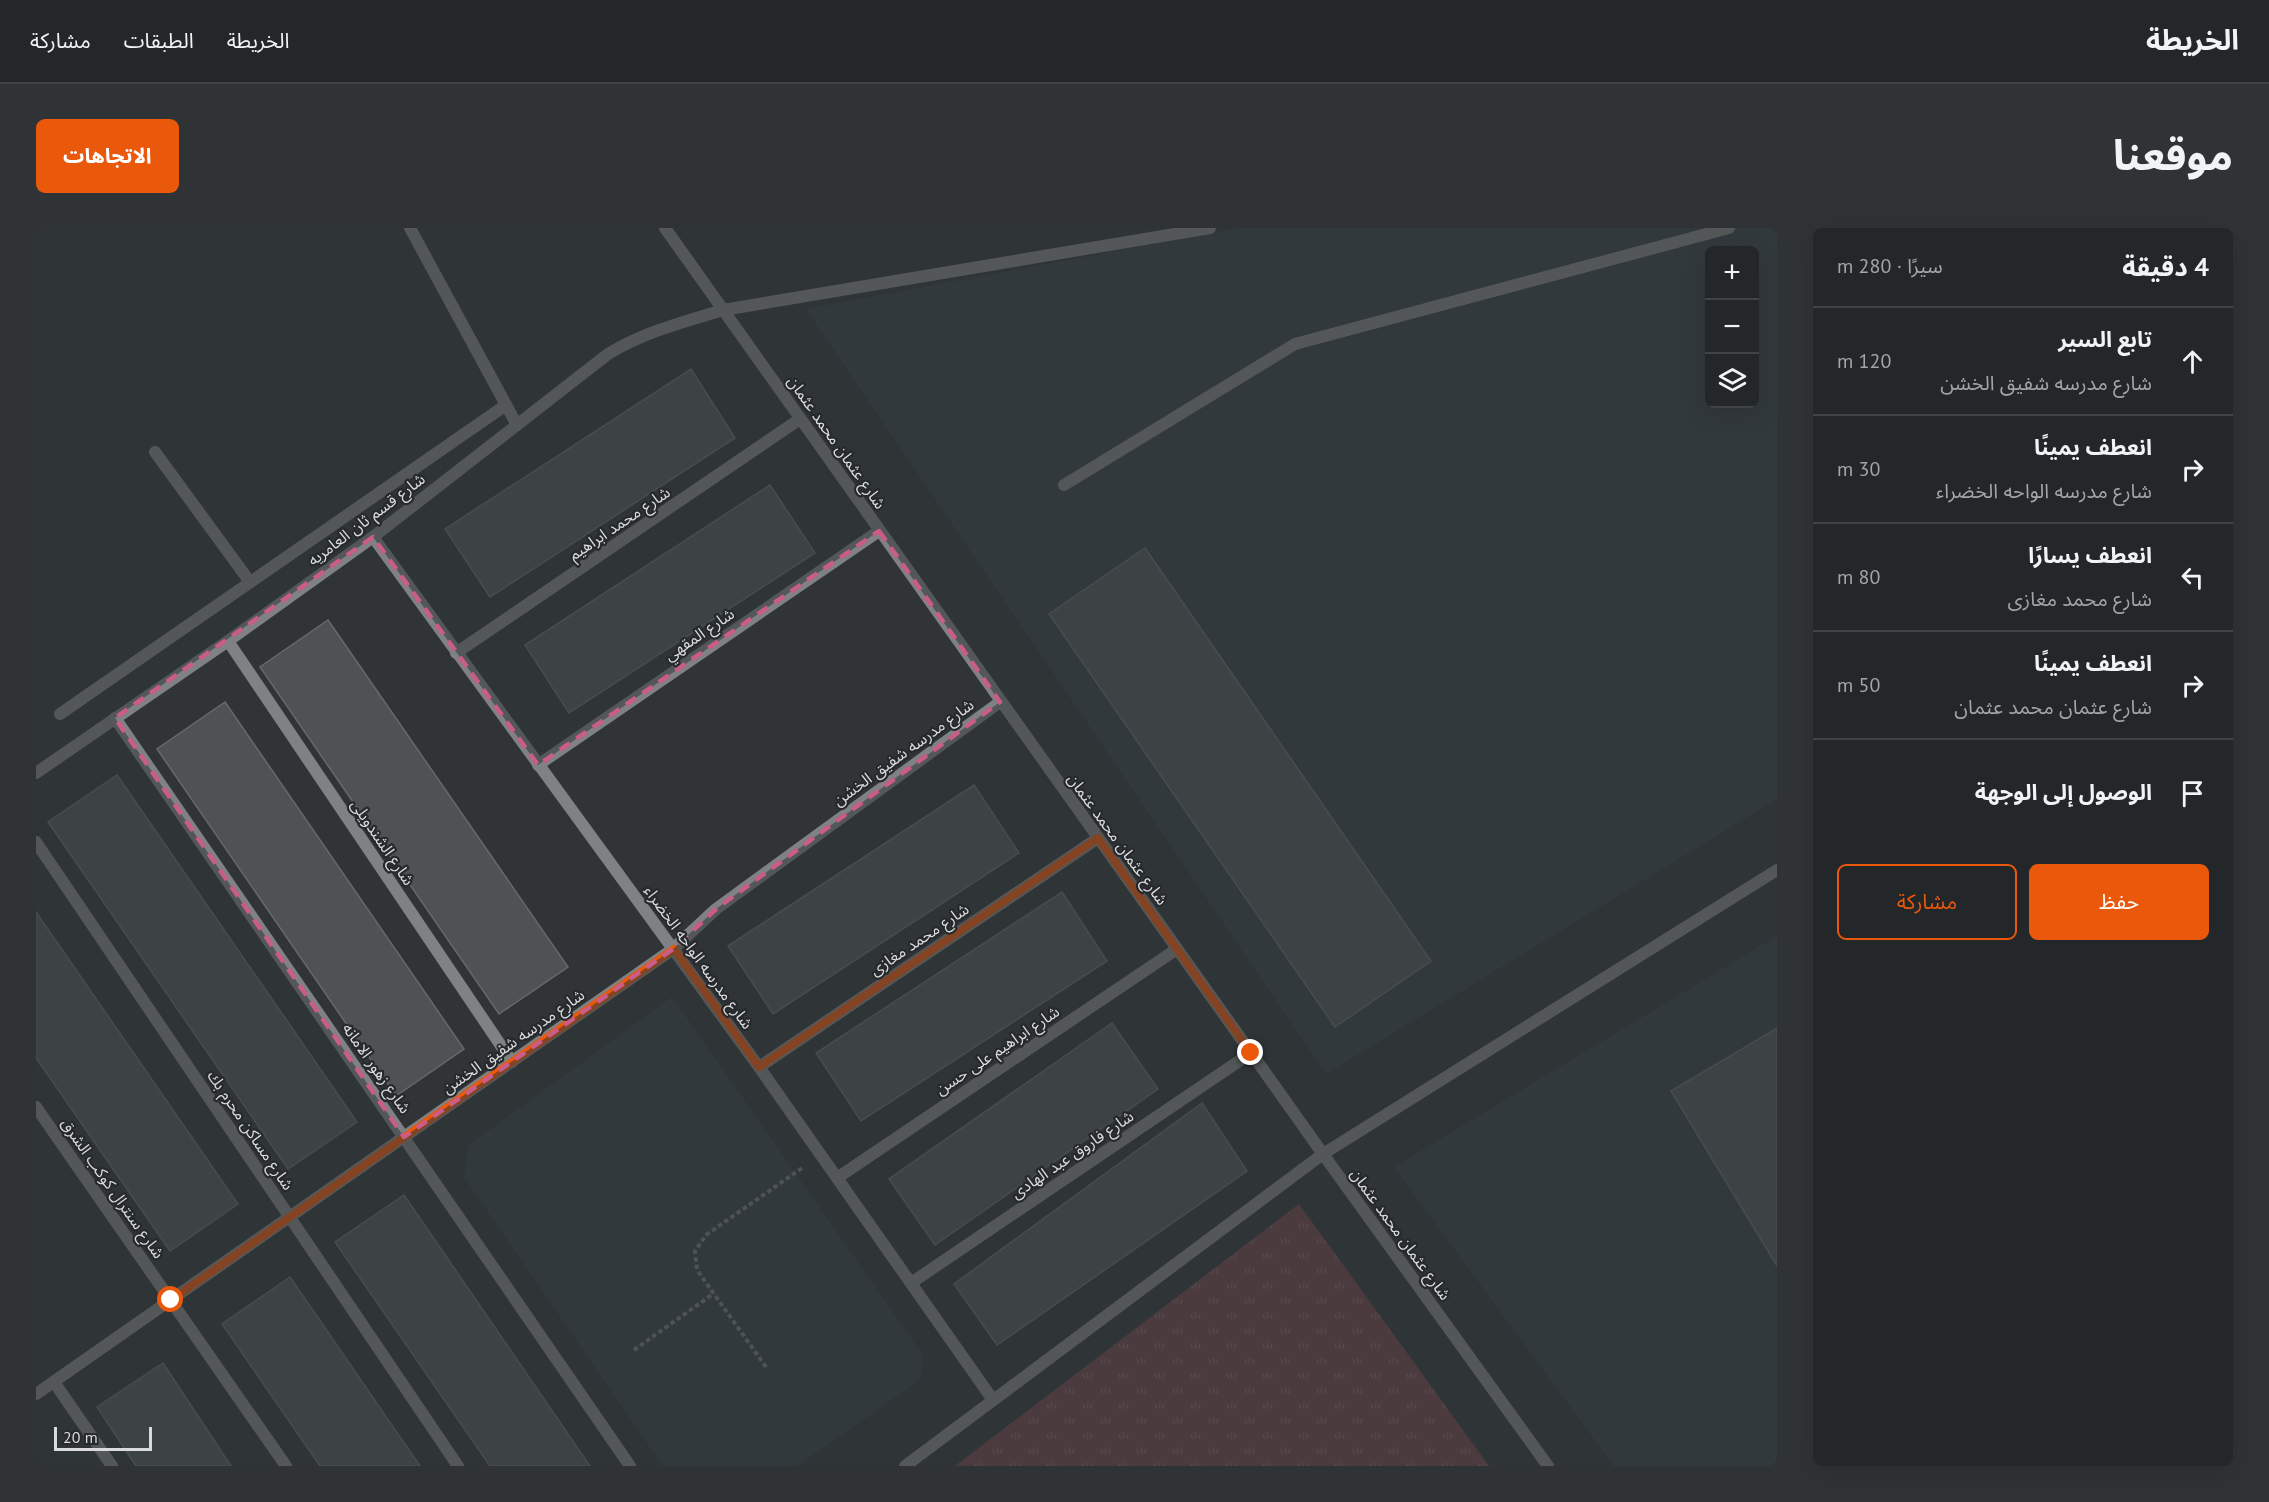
<!DOCTYPE html>
<html lang="ar">
<head>
<meta charset="utf-8">
<style>
  :root { --surface:#242729; --page:#303335; --text:#f1f3f6; --muted:#a3a5a8; --line:#414446; --accent:#ea580c }
  body { margin:0; font-family:"PT Sans","Noto Sans Arabic",sans-serif; background:var(--page); color:var(--text); direction:rtl }
  .controls { position:absolute; right:18px; top:18px; display:grid; overflow:hidden; border-radius:9px; box-shadow:0 6px 24px #0002 }
  .controls button { width:54px; height:54px; display:grid; place-items:center; padding:0; border:0; border-bottom:2px solid var(--line); background:var(--surface); color:var(--text); font:30px sans-serif }
  .scale { position:absolute; left:18px; bottom:15px; width:98px; box-sizing:border-box; padding-left:6px; border:3px solid #d9dbdd; border-top:0; font-size:16px; line-height:21px; white-space:nowrap; color:#d9dbdd; -webkit-text-stroke:4px #272a2d; paint-order:stroke }
  .stop { position:absolute; width:18px; height:18px; margin:-14px; border:4px solid #ea580c; border-radius:50%; background:#fff }
  .stop.end { background:#ea580c; border-color:#fff; box-shadow:0 2px 6px #0008 }
  .list { margin:0; padding:0; list-style:none }
  h2 { display:flex; justify-content:space-between; align-items:center; height:78px; margin:0; padding:0 24px; font-size:26px }
  h2 small { font-size:20px; font-weight:400; color:var(--muted) }
  .list li { display:grid; grid-template-columns:39px 1fr auto; gap:18px; align-items:center; box-sizing:border-box; height:108px; padding:0 24px; border-top:2px solid var(--line) }
  .list b { display:block; font-size:22px; white-space:nowrap }
  .list p { margin:0; font-size:20px; white-space:nowrap; color:var(--muted) }
  .list em { font-size:20px; font-style:normal; color:var(--muted) }
  .actions { display:flex; gap:12px; padding:18px 24px }
  .actions a { flex:1; padding:14px 0; border:2px solid var(--accent); border-radius:9px; text-align:center; font-size:21px; color:var(--accent) }
  .actions .main { background:var(--accent); color:#fff }
  .icon { flex:none; width:33px; height:33px; fill:none; stroke:currentColor; stroke-width:2; stroke-linecap:round; stroke-linejoin:round }
  .map { position:relative; flex:none; width:1741px; height:1238px; overflow:hidden; direction:ltr; border-radius:9px }
  header { display:flex; align-items:center; gap:36px; box-sizing:border-box; height:84px; padding:0 30px; background:var(--surface); border-bottom:2px solid var(--line) }
  header strong { font-size:28px }
  nav { display:flex; gap:33px; margin-inline-start:auto; font-size:21px }
  .intro { display:flex; align-items:center; justify-content:space-between; box-sizing:border-box; height:144px; padding:0 36px }
  h1 { margin:0; font-size:42px }
  .button { padding:15px 27px; border-radius:9px; background:var(--accent); color:#fff; font-size:21px; font-weight:700 }
  main { display:flex; gap:36px; padding:0 36px }
  aside { flex:1; background:var(--surface); border-radius:9px; box-shadow:0 6px 24px #0002 }
  .map>svg:first-child { display:block }
  .built { fill:#353f46; fill-rule:evenodd }
  .grass { fill:url(#grass-tufts) }
  .building { fill:#4e5255; stroke:#64696c; stroke-width:1.5 }
  .lines { fill:none; stroke-linecap:round; stroke-linejoin:round }
  .path { stroke:#727577; stroke-width:4; stroke-dasharray:4.5 3; stroke-linecap:butt }
  .lane { stroke:#7f8182; stroke-width:12 }
  .street { stroke:#7f8182; stroke-width:12 }
  .route { stroke:#ea580c; stroke-width:8 }
  .marked { fill:none; stroke:#ca5c88; stroke-width:4.5; stroke-dasharray:12 8; stroke-linejoin:round }
  .labels { text-anchor:middle; stroke-width:4.5; stroke-linejoin:round; paint-order:stroke }
  .street-label { font-size:16px; fill:#d9dbdd; stroke:#272a2d }
</style>
</head>
<body>
<header>
<strong>الخريطة</strong>
<nav><a>الخريطة</a><a>الطبقات</a><a>مشاركة</a></nav>
</header>
<div class="intro"><h1>موقعنا</h1><a class="button">الاتجاهات</a></div>
<main>
<aside>
<h2>4 دقيقة<small>سيرًا · 280 m</small></h2>
<ul class="list">
<li><svg class="icon" aria-label="ahead" viewBox="0 0 24 24"><path d="M12 20V5M6 11l6-6 6 6"/></svg><div><b>تابع السير</b><p>شارع مدرسه شفيق الخشن</p></div><em>120 m</em></li>
<li><svg class="icon" aria-label="right" viewBox="0 0 24 24"><path d="M7 20v-9h11M14 6l5 5-5 5"/></svg><div><b>انعطف يمينًا</b><p>شارع مدرسه الواحه الخضراء</p></div><em>30 m</em></li>
<li><svg class="icon" aria-label="left" viewBox="0 0 24 24"><path d="M17 20v-9H6M10 6l-5 5 5 5"/></svg><div><b>انعطف يسارًا</b><p>شارع محمد مغازى</p></div><em>80 m</em></li>
<li><svg class="icon" aria-label="right" viewBox="0 0 24 24"><path d="M7 20v-9h11M14 6l5 5-5 5"/></svg><div><b>انعطف يمينًا</b><p>شارع عثمان محمد عثمان</p></div><em>50 m</em></li>
<li><svg class="icon" aria-label="arrive" viewBox="0 0 24 24"><path d="M6 21V4h12l-3 4 3 4H6"/></svg><div><b>الوصول إلى الوجهة</b></div></li>
</ul>
<div class="actions"><a class="main">حفظ</a><a>مشاركة</a></div>
</aside>
<div class="map">
<svg width="1741" height="1238" viewBox="0 0 1741 1238">
  <defs>
    <pattern id="grass-tufts" width="24" height="20" patternUnits="userSpaceOnUse" patternTransform="scale(1.5)"><rect width="24" height="20" fill="#6e4449"/><path d="M3 7l-1-3M5 7V3M7 7l1-3M15 17l-1-3M17 17v-4M19 17l1-3" fill="none" stroke="#825e63"/></pattern>
  </defs>
  <rect width="100%" height="100%" fill="#303437"/>
  <g class="built">
    <path d="M1202,0H1741V571L1290,846L770,81ZM1674,22H1718V176H1674Z"/>
    <polygon points="1741,708 1741,1238 1578,1238 1358,939"/>
    <polygon points="636,769 887,1127 884,1152 761,1238 627,1238 428,949 433,917"/>
  </g>
  <polygon class="grass" points="1263,976 1453,1238 919,1238"/>
  <g class="building">
    <polygon points="655,141 699,210 454,369 409,301"/>
    <polygon points="734,257 779,325 533,485 489,417"/>
    <polygon points="1109,320 1395,733 1299,799 1013,386"/>
    <polygon points="292,392 532,739 463,786 224,439"/>
    <polygon points="189,474 428,821 360,868 121,521"/>
    <polygon points="81,547 321,894 252,941 12,594"/>
    <polygon points="938,557 983,625 737,786 692,718"/>
    <polygon points="1026,664 1071,733 825,893 780,825"/>
    <polygon points="0,684 202,976 134,1023 0,830"/>
    <polygon points="1076,795 1122,861 899,1017 853,951"/>
    <polygon points="1741,800 1741,1038 1635,863"/>
    <polygon points="1166,875 1211,943 961,1117 918,1056"/>
    <polygon points="368,967 554,1238 454,1238 299,1014"/>
    <polygon points="254,1049 384,1238 284,1238 186,1096"/>
    <polygon points="127,1135 195,1238 100,1238 61,1179"/>
  </g>
  <g class="lines">
    <g class="path">
      <polyline points="598,1122 677,1066"/>
      <polyline points="730,1139 661,1042 659,1023 670,1007 766,940"/>
    </g>
    <g class="lane">
      <polyline points="374,0 481,197"/>
      <polyline points="119,224 214,354"/>
      <polyline points="1028,257 1259,116 1693,0"/>
      <polyline points="24,486 470,177"/>
      <polyline points="869,1238 1287,926 1741,642"/>
    </g>
    <g class="street">
      <polyline points="629,0 1287,926 1512,1238"/>
      <polyline points="337,309 723,839 957,1172"/>
      <polyline points="192,413 476,834"/>
      <polyline points="420,425 764,191"/>
      <polyline points="79,490 594,1238"/>
      <polyline points="502,537 843,303"/>
      <path d="M0,545L192,413L337,309L572,126C608,104 647,94 687,82L1174,0"/>
      <polyline points="0,614 422,1238"/>
      <polyline points="723,839 1062,610"/>
      <polyline points="0,879 250,1238"/>
      <polyline points="801,950 1141,721"/>
      <polyline points="875,1055 1215,825"/>
      <polyline points="18,1154 76,1238"/>
      <polyline points="0,1166 637,721 680,681 964,474"/>
    </g>
  </g>
  <g class="lines">
    <polyline class="route" points="135,1072 638,721 723,839 1062,610 1215,825"/>
  </g>
  <path d="M0 0H1741V1238H0ZM843,303L964,474L680,681L637,721L368,909L79,490L337,309L502,537Z" fill="#303437" fill-opacity=".55" fill-rule="evenodd"/>
  <path class="marked" d="M843,303L964,474L680,681L637,721L368,909L79,490L337,309L502,537Z"/>
  <g class="labels">
    <g class="street-label">
      <text transform="translate(801 214) rotate(55)" y="6">شارع عثمان محمد عثمان</text>
      <text transform="translate(330 291) rotate(-37)" y="6">شارع قسم ثان العامريه</text>
      <text transform="translate(583 295) rotate(-34)" y="6">شارع محمد ابراهيم</text>
      <text transform="translate(663 406) rotate(-34)" y="6">شارع المقهي</text>
      <text transform="translate(867 524) rotate(-36)" y="6">شارع مدرسه شفيق الخشن</text>
      <text transform="translate(1082 611) rotate(54)" y="6">شارع عثمان محمد عثمان</text>
      <text transform="translate(347 614) rotate(56)" y="6">شارع الشندويلى</text>
      <text transform="translate(883 711) rotate(-34)" y="6">شارع محمد مغازى</text>
      <text transform="translate(663 729) rotate(54)" y="6">شارع مدرسه الواحه الخضراء</text>
      <text transform="translate(477 813) rotate(-35)" y="6">شارع مدرسه شفيق الخشن</text>
      <text transform="translate(961 822) rotate(-34)" y="6">شارع ابراهيم على حسن</text>
      <text transform="translate(341 840) rotate(55)" y="6">شارع زهور الامانه</text>
      <text transform="translate(215 902) rotate(56)" y="6">شارع مساكن محرم بك</text>
      <text transform="translate(1036 926) rotate(-34)" y="6">شارع فاروق عبد الهادى</text>
      <text transform="translate(77 960) rotate(55)" y="6">شارع سنترال كوكب الشرق</text>
      <text transform="translate(1365 1006) rotate(54)" y="6">شارع عثمان محمد عثمان</text>
    </g>
  </g>
</svg>
<div class="controls">
<button>+</button>
<button>−</button>
<button><svg class="icon" aria-label="layers" viewBox="0 0 24 24"><path d="M12 4l9 5-9 5-9-5zM3 14l9 5 9-5"/></svg></button>
</div>
<div class="scale">20 m</div>
<div class="stop" style="left:135px;top:1072px"></div>
<div class="stop end" style="left:1215px;top:825px"></div>
</div>
</main>
</body>
</html>
